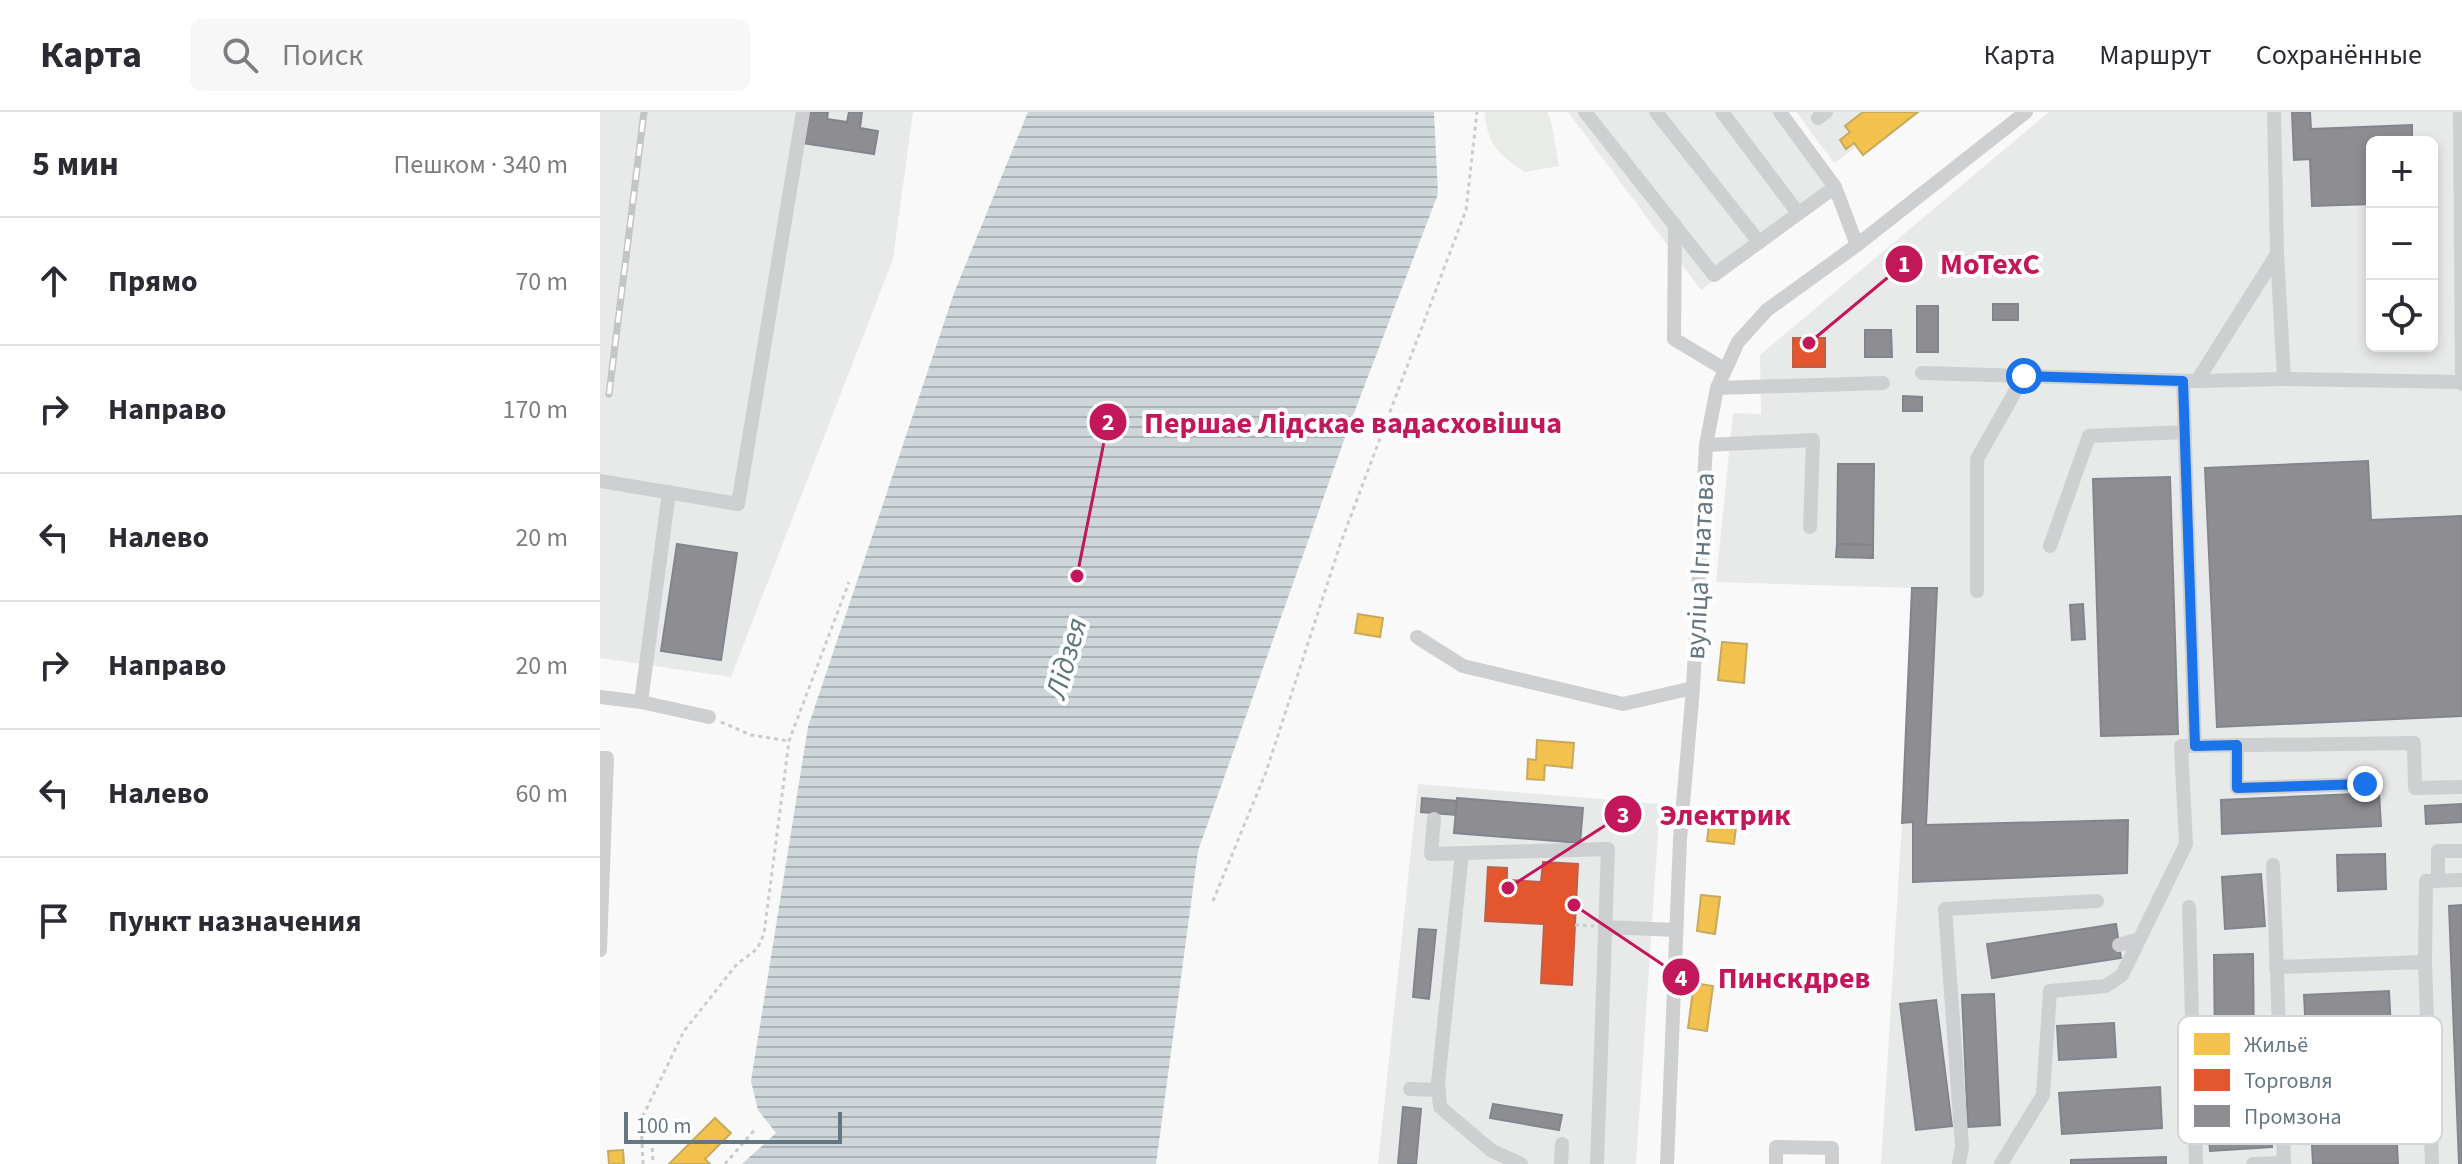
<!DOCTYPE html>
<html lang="ru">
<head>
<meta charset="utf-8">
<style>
  :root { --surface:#fff; --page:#f7f7f7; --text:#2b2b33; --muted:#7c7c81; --line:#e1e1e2 }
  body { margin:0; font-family:"Source Sans 3",sans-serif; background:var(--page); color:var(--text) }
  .controls { position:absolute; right:24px; top:24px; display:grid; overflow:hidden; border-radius:12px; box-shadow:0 4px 12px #0003 }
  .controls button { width:72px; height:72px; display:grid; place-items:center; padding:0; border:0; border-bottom:2px solid var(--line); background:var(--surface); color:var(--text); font:40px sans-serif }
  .scale { position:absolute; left:24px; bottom:20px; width:218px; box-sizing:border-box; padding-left:8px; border:4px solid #657683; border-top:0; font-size:22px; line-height:28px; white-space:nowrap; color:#657683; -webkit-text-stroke:6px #fff; paint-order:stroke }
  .stop { position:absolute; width:24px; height:24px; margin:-18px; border:6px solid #1a73e8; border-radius:50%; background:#fff }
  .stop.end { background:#1a73e8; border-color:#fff; box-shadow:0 2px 8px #0008 }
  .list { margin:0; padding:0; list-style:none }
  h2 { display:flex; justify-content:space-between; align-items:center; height:104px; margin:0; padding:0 32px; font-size:34px }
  h2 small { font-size:26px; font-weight:400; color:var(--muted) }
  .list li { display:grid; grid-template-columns:52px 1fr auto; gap:24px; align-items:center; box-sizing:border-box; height:128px; padding:0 32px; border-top:2px solid var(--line) }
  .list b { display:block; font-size:30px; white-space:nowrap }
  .list em { font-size:26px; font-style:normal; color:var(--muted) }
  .icon { flex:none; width:44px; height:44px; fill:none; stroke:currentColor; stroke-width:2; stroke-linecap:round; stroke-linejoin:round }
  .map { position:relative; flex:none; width:1862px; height:1052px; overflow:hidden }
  header { display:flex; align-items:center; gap:48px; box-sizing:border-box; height:112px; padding:0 40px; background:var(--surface); border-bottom:2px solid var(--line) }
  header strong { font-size:38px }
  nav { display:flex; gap:44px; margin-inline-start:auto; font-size:28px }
  .search { width:560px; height:72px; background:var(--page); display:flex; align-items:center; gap:20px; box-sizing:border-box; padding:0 28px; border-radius:12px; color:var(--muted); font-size:30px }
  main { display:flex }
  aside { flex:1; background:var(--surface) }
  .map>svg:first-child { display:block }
  .built { fill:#e8e9e9; fill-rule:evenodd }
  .grass { fill:#e8ebe6 }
  .water { fill:url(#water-rules) }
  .homes { fill:#f2c14e; stroke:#c8aa5e; stroke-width:2 }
  .shops { fill:#e4572e; stroke:#be6048; stroke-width:2 }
  .industry { fill:#8d8d92; stroke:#81868e; stroke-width:2 }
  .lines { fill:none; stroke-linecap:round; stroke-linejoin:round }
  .path { stroke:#cbcccd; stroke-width:3; stroke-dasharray:4 4; stroke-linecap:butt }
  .minor { stroke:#cecfd0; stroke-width:14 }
  .rail-casing { stroke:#c3c5c6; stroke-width:7 }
  .rail { stroke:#fff; stroke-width:4; stroke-dasharray:12; stroke-linecap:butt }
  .route { stroke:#1a73e8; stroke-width:10 }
  .labels { text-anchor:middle; stroke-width:8; stroke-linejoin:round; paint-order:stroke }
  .street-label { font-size:28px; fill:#657683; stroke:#fff }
  .water-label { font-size:30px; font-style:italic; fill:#60757c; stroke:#fff }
  .key { fill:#fff; stroke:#d1d6da; stroke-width:2 }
  .key-label { font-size:22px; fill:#657683 }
  .leader { fill:none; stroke:#c2185b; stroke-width:3 }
  .callout-dot { fill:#c2185b; stroke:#fff; stroke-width:3 }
  .mark-label { font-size:24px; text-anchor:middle; font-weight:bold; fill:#fff }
  .callout-label { font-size:30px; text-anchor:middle; font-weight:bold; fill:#c2185b; stroke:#fff; stroke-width:8; stroke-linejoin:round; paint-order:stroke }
</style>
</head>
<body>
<header>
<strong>Карта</strong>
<div class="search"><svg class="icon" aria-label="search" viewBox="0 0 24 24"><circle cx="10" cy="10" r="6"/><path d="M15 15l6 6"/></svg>Поиск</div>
<nav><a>Карта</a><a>Маршрут</a><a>Сохранённые</a></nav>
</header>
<main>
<aside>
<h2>5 мин<small>Пешком · 340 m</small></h2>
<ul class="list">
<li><svg class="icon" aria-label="ahead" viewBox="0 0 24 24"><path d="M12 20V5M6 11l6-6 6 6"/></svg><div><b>Прямо</b></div><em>70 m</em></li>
<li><svg class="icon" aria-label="right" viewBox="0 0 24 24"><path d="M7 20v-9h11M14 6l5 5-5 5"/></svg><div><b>Направо</b></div><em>170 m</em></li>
<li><svg class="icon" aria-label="left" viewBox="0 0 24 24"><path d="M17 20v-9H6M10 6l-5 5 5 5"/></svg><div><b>Налево</b></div><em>20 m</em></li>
<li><svg class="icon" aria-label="right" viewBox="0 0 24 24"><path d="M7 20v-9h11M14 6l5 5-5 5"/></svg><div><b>Направо</b></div><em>20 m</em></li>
<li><svg class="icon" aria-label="left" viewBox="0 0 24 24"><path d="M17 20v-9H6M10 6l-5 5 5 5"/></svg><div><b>Налево</b></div><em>60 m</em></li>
<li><svg class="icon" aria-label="arrive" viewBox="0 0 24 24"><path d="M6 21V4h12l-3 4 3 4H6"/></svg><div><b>Пункт назначения</b></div></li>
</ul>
</aside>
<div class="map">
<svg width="1862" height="1052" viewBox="0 0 1862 1052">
  <defs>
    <pattern id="water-rules" width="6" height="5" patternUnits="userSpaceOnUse" patternTransform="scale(2)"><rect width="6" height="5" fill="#ced6d9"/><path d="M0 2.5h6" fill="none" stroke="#abb2b5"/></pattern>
  </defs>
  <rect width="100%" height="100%" fill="#f9f9f9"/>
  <g class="built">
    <polygon points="0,0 313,0 293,147 131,565 0,546"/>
    <polygon points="968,0 1188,0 1242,74 1101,178"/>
    <polygon points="1196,0 1318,0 1263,43 1256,35 1234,51"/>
    <path d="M1449,0H1862V1052H1281L1302,711L1312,476L1116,470L1133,301L1161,302L1160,243ZM1772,30H1832V234H1772Z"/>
    <polygon points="818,672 1060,692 1036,1052 778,1052"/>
  </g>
  <path class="grass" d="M885,0H947L951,9L959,54L924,60C898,41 887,33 885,0Z"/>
  <polygon class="water" points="428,0 834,0 838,82 749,314 598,739 556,1052 142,1052 176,1021 158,998 151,969 208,615 354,181"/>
  <g class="homes">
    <polygon points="1263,0 1318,0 1263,43 1254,31 1246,37 1240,28 1250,20 1245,14"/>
    <polygon points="758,502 783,506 780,525 755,521"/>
    <polygon points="1122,530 1147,532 1144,571 1118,568"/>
    <polygon points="937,628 974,631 972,656 945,653 944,668 927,667 928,647 936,648"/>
    <polygon points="1111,695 1138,698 1134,732 1107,729"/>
    <polygon points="1101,783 1120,785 1115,822 1097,819"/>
    <polygon points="1094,871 1113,874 1107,919 1088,916"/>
    <polygon points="115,1006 131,1021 105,1047 110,1052 69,1052"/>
    <polygon points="23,1038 24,1052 9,1052 8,1039"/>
  </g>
  <g class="shops">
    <rect x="1193" y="226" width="32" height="29"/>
    <polygon points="943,750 978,752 972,873 941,871 944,812 885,809 888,755 907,756 907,768 941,770"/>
  </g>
  <g class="industry">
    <polygon points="207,0 228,0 227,7 247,10 249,0 262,0 260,16 278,19 274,42 202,31"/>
    <polygon points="1692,0 1710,0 1711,17 1812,13 1812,30 1772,30 1772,92 1712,94 1710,47 1694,48"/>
    <rect x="1390" y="145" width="25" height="16"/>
    <rect x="1393" y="192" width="25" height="16"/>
    <rect x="1317" y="194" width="21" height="46"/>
    <polygon points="1265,218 1291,218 1292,245 1265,245"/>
    <polygon points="1303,284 1322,285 1322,299 1303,299"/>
    <polygon points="1768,349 1771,408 1862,404 1862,604 1617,615 1605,356"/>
    <polygon points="1238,352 1274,352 1273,433 1237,432"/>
    <polygon points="1570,365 1578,622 1501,624 1493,367"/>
    <polygon points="77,432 137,441 121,548 61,539"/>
    <polygon points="1237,432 1273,433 1273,446 1236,445"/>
    <polygon points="1312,476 1337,476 1326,713 1528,708 1527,761 1313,770 1313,710 1302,711"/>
    <polygon points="1483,492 1485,527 1472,528 1470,493"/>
    <polygon points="1779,681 1781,714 1622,722 1621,688"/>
    <polygon points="822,686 857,689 856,703 821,700"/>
    <polygon points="857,686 983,696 980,731 854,721"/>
    <polygon points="1862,692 1862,710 1826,712 1825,694"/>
    <polygon points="1785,742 1786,777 1738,779 1737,743"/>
    <polygon points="1661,762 1665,814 1625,817 1622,765"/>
    <polygon points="1862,793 1862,1052 1859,1052 1849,794"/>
    <polygon points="1516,812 1521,846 1392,866 1387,832"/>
    <polygon points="819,817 836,818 829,887 813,885"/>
    <polygon points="1653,842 1654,940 1615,941 1614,843"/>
    <polygon points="1789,879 1798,1052 1713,1052 1704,883"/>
    <polygon points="1394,882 1400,1013 1368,1015 1362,883"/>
    <polygon points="1336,888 1352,1014 1316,1018 1300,892"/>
    <polygon points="1514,911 1516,945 1459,948 1457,914"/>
    <polygon points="1668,968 1672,1035 1610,1039 1605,972"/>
    <polygon points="1560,975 1562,1016 1462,1022 1459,981"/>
    <polygon points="893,992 962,1003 959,1018 890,1006"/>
    <polygon points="803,995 821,997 816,1052 798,1052"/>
    <polygon points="1566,1045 1566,1052 1471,1052 1471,1048"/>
  </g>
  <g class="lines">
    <g class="path">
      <polyline points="121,610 151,623 189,629"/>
      <polyline points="613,789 666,660 741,430 866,98 877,0"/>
      <polyline points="975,813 994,814"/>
      <polyline points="52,1028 53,1052"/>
      <polyline points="43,1052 41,1008 84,919 137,852 157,837 164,822 189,629 249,470"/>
      <polyline points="125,1052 156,1016"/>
    </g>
    <g class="minor">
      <polyline points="985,0 1114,163 1235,75"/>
      <polyline points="1056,0 1159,130"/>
      <polyline points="1122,0 1198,101"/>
      <polyline points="1180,0 1235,75 1257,133"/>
      <polyline points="1674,0 1677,141 1684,267"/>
      <polyline points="1860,0 1862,272"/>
      <polyline points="1218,6 1226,0"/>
      <polyline points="1075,113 1074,227 1124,257"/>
      <polyline points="1322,261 1597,269 1684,267 1862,270"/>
      <polyline points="1583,269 1595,634"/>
      <polyline points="1597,269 1677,142"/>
      <polyline points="1117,276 1283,271"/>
      <polyline points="1106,333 1213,328 1210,415"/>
      <polyline points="0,369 138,392 203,0"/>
      <polyline points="1450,434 1489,324 1585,320"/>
      <polyline points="1377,479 1377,347 1424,264"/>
      <polyline points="817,525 863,554 1023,592 1093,576"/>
      <polyline points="0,585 41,590 109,605"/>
      <polyline points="41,590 69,380"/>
      <polyline points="1637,633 1637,676 1765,672"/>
      <polyline points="0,646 7,646 0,838"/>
      <polyline points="834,707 831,742 1008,737 997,1052"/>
      <polyline points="862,741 838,971 840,995 892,1039 921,1052"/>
      <polyline points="1673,753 1684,1052"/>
      <polyline points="1838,769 1838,739 1862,739"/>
      <polyline points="1589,795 1596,1052"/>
      <polyline points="1005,815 1076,818"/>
      <polyline points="1519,833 1539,827"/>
      <polyline points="1825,850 1826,769 1862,768"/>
      <polyline points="1676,855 1825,850 1832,1052"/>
      <polyline points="1593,961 1680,958"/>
      <polyline points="810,977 839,978"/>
      <polyline points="961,1052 962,1032"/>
      <polyline points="1067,1052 1080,727 1093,576 1106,333 1117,276 1138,230 1167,198 1257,133 1426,0"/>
      <polyline points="1176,1052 1176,1035 1232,1036 1232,1052"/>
      <polyline points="1359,1052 1362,1035 1345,797 1497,789"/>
      <polyline points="1401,1052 1443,983 1450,879 1506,874 1522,863 1586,732 1581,634 1814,631 1815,676 1862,675"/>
      <polyline points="1653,1052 1684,1051"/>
    </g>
    <g class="rail-casing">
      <polyline id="rail" points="9,282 44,0"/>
    </g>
    <use href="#rail" class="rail"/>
  </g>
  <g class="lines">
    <polyline class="route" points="1424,264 1583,269 1595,634 1637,633 1637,676 1765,672"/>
  </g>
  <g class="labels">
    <g class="street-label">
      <text transform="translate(1099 454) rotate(-87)" y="10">вуліца Ігнатава</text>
    </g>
    <g class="water-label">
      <text transform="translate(466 546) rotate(-74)" y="10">Лідзея</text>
    </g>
  </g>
  <rect x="1578" y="904" width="264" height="128" rx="12" class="key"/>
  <rect x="1594" y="921" width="36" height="22" fill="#f2c14e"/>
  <rect x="1594" y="957" width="36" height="22" fill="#e4572e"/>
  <rect x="1594" y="993" width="36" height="22" fill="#8d8d92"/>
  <g class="key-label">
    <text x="1644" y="940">Жильё</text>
    <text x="1644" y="976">Торговля</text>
    <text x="1644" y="1012">Промзона</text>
  </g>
  <path class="leader" d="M1209 231L1304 152M477 464L508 310M908 776L1023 702M974 793L1081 865"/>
  <g class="callout-dot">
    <circle cx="1209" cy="231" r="8"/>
    <circle cx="477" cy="464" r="8"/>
    <circle cx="908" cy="776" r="8"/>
    <circle cx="974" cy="793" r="8"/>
    <circle cx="1304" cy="152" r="20"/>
    <circle cx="508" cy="310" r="20"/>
    <circle cx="1023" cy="702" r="20"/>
    <circle cx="1081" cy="865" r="20"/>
  </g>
  <g class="mark-label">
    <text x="1304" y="160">1</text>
    <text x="508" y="318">2</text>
    <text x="1023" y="711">3</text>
    <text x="1081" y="874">4</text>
  </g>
  <g class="callout-label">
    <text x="1390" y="162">MoTexC</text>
    <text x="753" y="321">Першае Лідскае вадасховішча</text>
    <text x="1125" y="713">Электрик</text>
    <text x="1194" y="876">Пинскдрев</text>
  </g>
</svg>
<div class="controls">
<button>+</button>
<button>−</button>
<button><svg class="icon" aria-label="locate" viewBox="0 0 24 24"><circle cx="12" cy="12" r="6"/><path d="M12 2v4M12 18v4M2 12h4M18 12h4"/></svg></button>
</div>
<div class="scale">100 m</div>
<div class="stop" style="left:1424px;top:264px"></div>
<div class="stop end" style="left:1765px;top:672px"></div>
</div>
</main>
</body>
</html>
